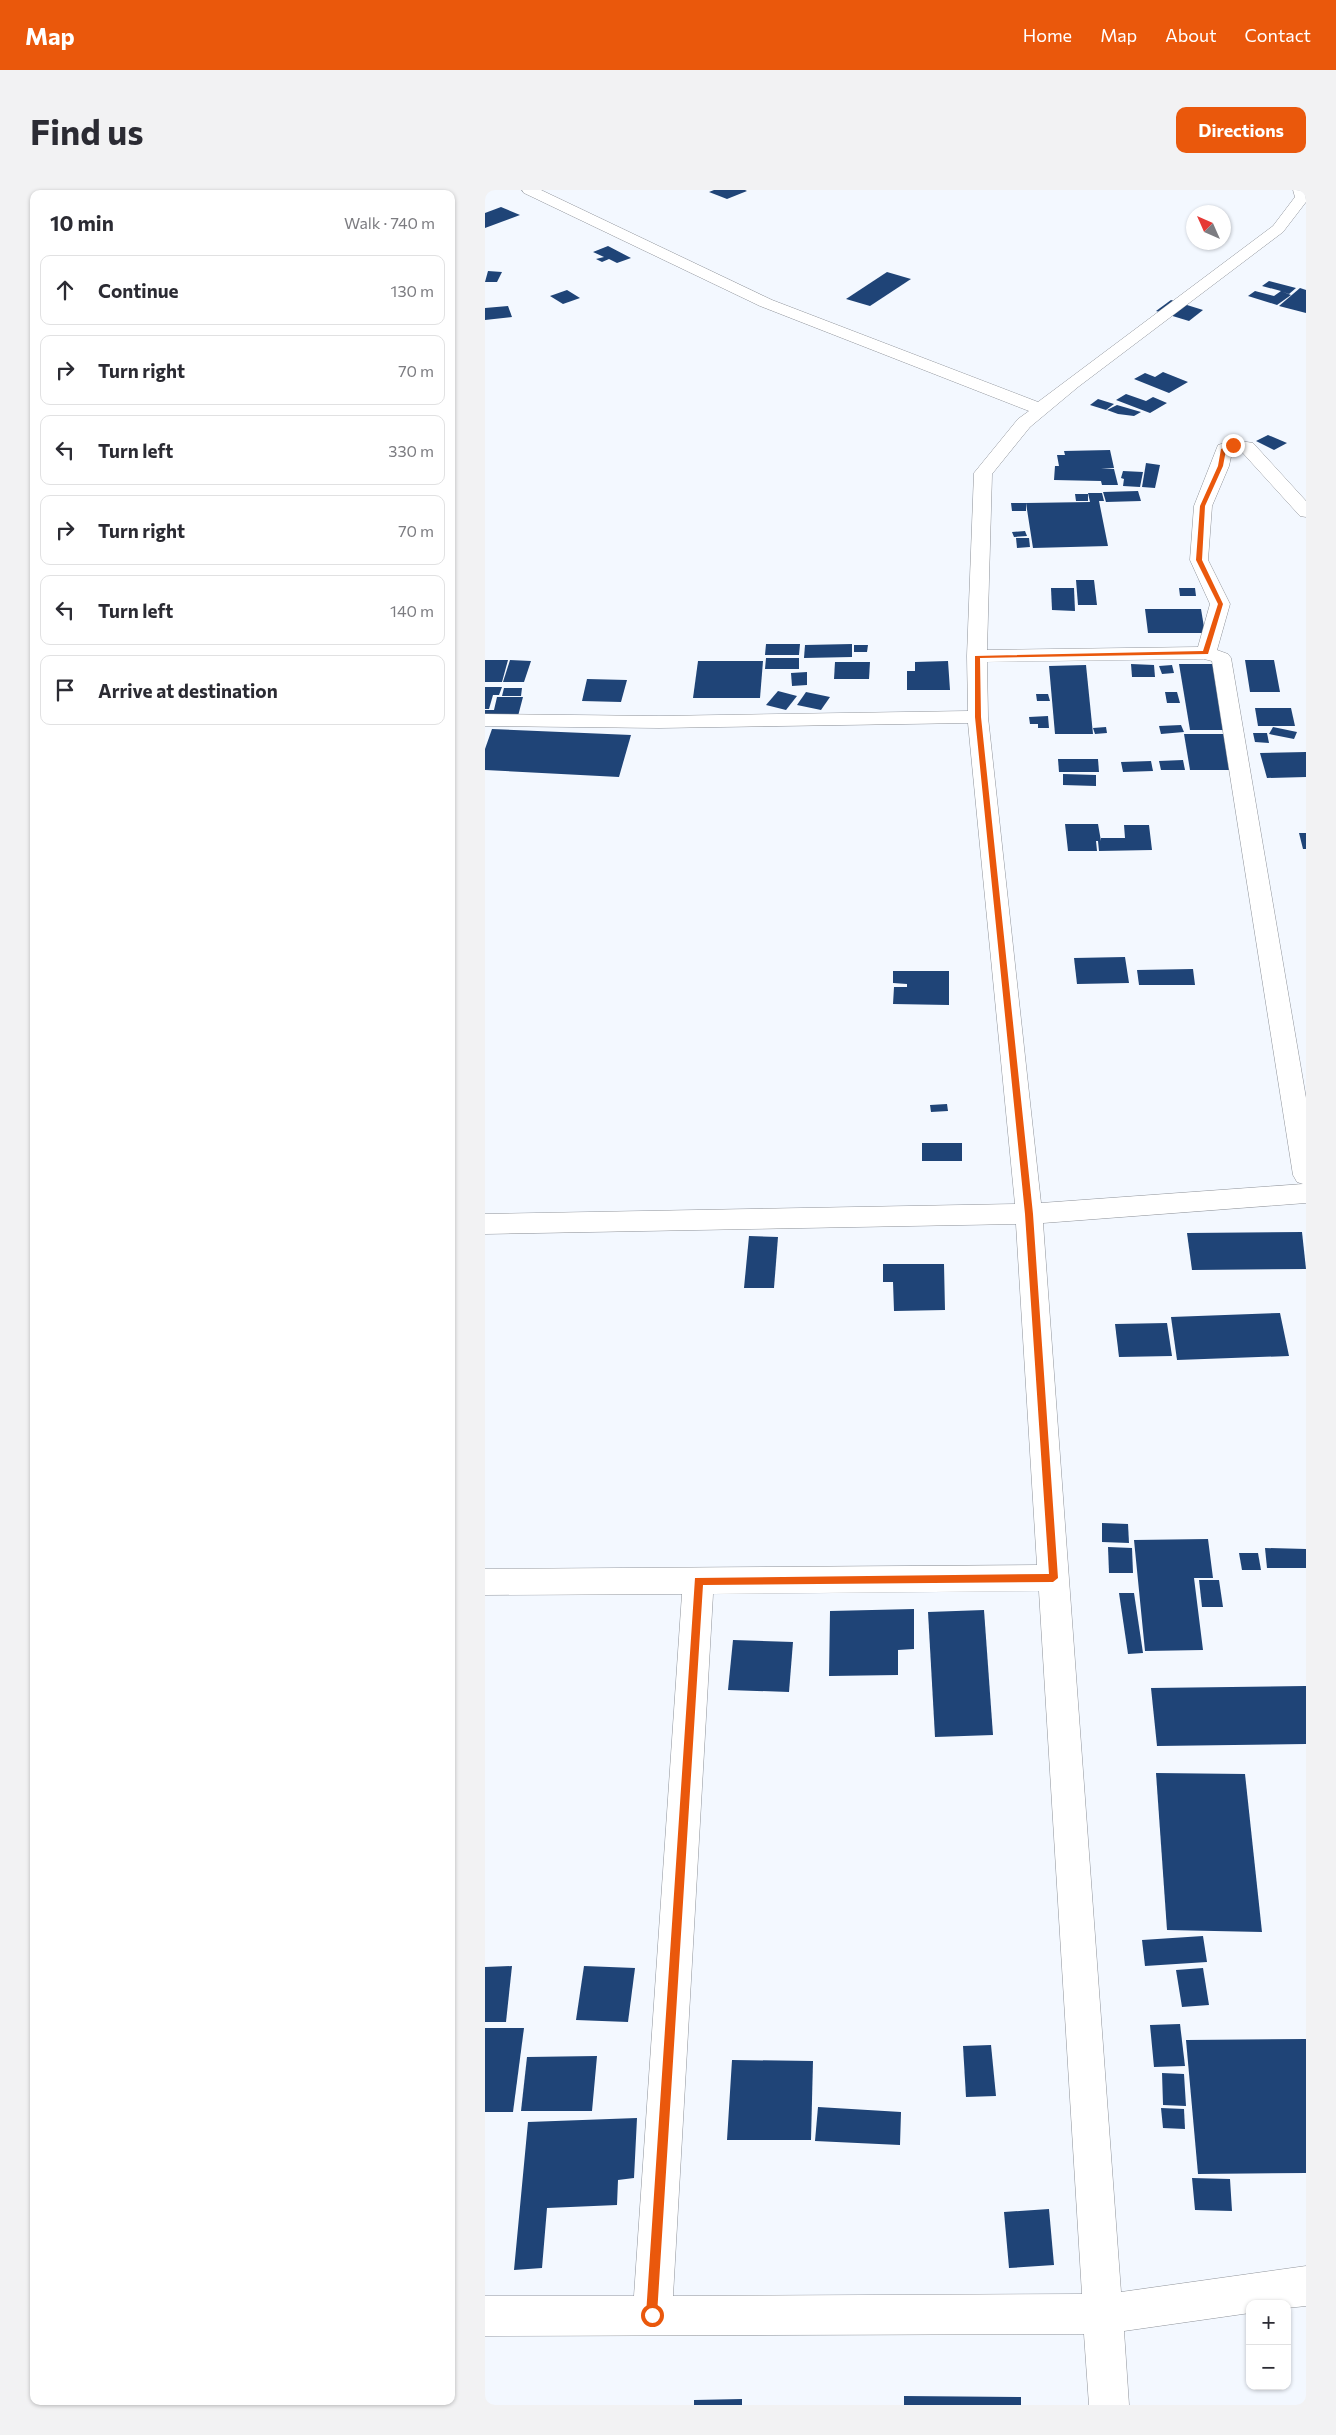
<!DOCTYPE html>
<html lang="en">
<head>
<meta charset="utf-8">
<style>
  :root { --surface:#fff; --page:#f2f2f3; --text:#2b2b33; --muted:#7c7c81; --line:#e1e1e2; --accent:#ea580c }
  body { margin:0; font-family:Commissioner,sans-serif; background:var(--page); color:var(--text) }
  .controls { position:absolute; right:15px; bottom:15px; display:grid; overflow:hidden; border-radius:10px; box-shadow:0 1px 4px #0004 }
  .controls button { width:45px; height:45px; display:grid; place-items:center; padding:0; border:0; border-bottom:1px solid var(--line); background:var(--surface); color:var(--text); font:25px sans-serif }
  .compass { position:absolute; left:701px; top:15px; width:45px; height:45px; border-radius:50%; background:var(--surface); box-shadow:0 1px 4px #0004; rotate:315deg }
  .stop { position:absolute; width:15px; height:15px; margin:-11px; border:4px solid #ea580c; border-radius:50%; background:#fff }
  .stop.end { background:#ea580c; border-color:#fff; box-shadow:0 1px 5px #0008 }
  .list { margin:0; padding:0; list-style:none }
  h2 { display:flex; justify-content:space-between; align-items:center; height:65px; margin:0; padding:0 20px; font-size:21px }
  h2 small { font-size:16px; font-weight:400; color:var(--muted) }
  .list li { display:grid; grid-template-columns:32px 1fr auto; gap:15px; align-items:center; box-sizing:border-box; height:70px; margin:0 10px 10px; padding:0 10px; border:1px solid var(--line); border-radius:10px }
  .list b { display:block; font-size:19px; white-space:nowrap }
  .list em { font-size:16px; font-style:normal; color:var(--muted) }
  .icon { flex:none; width:28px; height:28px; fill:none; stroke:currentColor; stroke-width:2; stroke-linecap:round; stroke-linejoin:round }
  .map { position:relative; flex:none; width:821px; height:2215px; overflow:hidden; border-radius:10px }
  header { display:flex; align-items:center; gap:30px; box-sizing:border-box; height:70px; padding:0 25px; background:var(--accent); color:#fff }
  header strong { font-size:24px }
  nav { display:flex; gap:28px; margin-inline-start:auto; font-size:18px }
  .intro { display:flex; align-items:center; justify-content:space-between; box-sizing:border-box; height:120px; padding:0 30px }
  h1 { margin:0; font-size:35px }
  .button { padding:12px 22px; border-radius:10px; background:var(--accent); color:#fff; font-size:18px; font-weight:700 }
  main { display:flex; gap:30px; padding:0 30px }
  aside { flex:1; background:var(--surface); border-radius:10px; box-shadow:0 1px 4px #0004 }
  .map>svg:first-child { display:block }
  .building { fill:#1f4477 }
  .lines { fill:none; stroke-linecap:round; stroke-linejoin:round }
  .minor-casing { stroke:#8f939a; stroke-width:1 }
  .minor { fill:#fff; fill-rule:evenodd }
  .route { fill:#ea580c }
</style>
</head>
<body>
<header>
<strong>Map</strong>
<nav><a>Home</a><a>Map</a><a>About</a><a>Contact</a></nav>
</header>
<div class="intro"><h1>Find us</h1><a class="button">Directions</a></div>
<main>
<aside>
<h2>10 min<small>Walk · 740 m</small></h2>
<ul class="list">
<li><svg class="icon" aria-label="ahead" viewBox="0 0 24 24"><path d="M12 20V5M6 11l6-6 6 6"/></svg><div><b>Continue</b></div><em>130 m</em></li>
<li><svg class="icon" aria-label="right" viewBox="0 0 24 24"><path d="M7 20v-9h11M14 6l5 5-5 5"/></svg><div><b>Turn right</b></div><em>70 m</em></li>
<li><svg class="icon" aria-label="left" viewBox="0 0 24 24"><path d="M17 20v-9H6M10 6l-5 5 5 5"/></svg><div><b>Turn left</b></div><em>330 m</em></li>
<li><svg class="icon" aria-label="right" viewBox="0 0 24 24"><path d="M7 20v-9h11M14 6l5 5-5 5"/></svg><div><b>Turn right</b></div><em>70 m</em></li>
<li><svg class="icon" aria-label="left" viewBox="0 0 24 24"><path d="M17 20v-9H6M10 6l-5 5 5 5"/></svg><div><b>Turn left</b></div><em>140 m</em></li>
<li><svg class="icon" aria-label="arrive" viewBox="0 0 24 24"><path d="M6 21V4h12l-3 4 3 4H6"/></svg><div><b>Arrive at destination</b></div></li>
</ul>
</aside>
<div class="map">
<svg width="821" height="2215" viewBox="0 0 821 2215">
  <rect width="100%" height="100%" fill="#f3f8ff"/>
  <g class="building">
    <polygon points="229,0 260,0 262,1 242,9 224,2"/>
    <polygon points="16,17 35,25 0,38 0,23"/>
    <polygon points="123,56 146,68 132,73 124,69 117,72 111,69 119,67 108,62"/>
    <polygon points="3,81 17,82 12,92 0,92"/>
    <polygon points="402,82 426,89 385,116 361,109"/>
    <polygon points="784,91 811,98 804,104 798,102 806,105 792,115 763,106 770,101 789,106 796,101 777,96"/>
    <polygon points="815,98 821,100 821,123 794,116"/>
    <polygon points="82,100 95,108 78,114 65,106"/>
    <polygon points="686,110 718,120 704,131 671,121"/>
    <polygon points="23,116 27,127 0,130 0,118"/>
    <polygon points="678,182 703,192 684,203 649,189 660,183 670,187"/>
    <polygon points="641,204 661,211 668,207 682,213 665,223 631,210"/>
    <polygon points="613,209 629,214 621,220 605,215"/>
    <polygon points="632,215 656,222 649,226 633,224 622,220"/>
    <polygon points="783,245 802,253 789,260 771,251"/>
    <polygon points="625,260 629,278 616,279 629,279 633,295 617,295 616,291 569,290 570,276 574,276 572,265 580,265 579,261"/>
    <polygon points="661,273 675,275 670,298 657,297"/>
    <polygon points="638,281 658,282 655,297 638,296 639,289 636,288"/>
    <polygon points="653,301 656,311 621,312 618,302"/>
    <polygon points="603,303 617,303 619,311 614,311 623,356 548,358 541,313 605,312"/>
    <polygon points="590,304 603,304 603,311 591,311"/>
    <polygon points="526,313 541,313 541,321 527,321"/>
    <polygon points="540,341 542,346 529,347 527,342"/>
    <polygon points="531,348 544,348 545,357 532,358"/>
    <polygon points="591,390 609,390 612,415 593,415"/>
    <polygon points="566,398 589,398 590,421 567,420"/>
    <polygon points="694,398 710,398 711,406 695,406"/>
    <polygon points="660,419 716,419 720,443 663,443"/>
    <polygon points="281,454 315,454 314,465 280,465"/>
    <polygon points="367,454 367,467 319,468 320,455"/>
    <polygon points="369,455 383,455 382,462 369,462"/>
    <polygon points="281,468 314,468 314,479 280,479"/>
    <polygon points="0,470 23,470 17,492 0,492"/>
    <polygon points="25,470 46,471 39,492 18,492"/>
    <polygon points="760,470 789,470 795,502 765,502"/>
    <polygon points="213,471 278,471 275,508 208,508"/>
    <polygon points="463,471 465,500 422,500 422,481 430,481 430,472"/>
    <polygon points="350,472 385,472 384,489 349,489"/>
    <polygon points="646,474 669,475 670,487 647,487"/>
    <polygon points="694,474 729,474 742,540 705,540"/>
    <polygon points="601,475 608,544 570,544 564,476"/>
    <polygon points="687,475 689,483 677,484 674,476"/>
    <polygon points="322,482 322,495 307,496 306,483"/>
    <polygon points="102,489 142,490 136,512 97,511"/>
    <polygon points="0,497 17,497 14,505 8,505 4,519 0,519"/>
    <polygon points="19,498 37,498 36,506 17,506"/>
    <polygon points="293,501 312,506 301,520 281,515"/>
    <polygon points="321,502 345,507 336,520 312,515"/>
    <polygon points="680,502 692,502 695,513 682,513"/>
    <polygon points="551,504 563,504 565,511 552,511"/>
    <polygon points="12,507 38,507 33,526 0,526 0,520 9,520"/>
    <polygon points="770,518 806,518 810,536 773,536"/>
    <polygon points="563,526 564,538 553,538 553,534 545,534 544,527"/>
    <polygon points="696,535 699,542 676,544 674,536"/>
    <polygon points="621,537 622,543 610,544 608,538"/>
    <polygon points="788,537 812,542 809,549 784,544"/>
    <polygon points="7,539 146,545 134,587 0,580 0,559"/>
    <polygon points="768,543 782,543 784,553 770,552"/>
    <polygon points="699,544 739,544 745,580 705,580"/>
    <polygon points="821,562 821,587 782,588 775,563"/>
    <polygon points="573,569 613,569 614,582 574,582"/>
    <polygon points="698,570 700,580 676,580 674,571"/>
    <polygon points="666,571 668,581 638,582 636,572"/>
    <polygon points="578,584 611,585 611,596 578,595"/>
    <polygon points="580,634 613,634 616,651 616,648 640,648 639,635 664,635 667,660 614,661 613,651 611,651 612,661 583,661"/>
    <polygon points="814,643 821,643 821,659 818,659"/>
    <polygon points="640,767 644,793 592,794 589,768"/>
    <polygon points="708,779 710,795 654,795 652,780"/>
    <polygon points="408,781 464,781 464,815 408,814 409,797 422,797 422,794 408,793"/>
    <polygon points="462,914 463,921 446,922 445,915"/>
    <rect x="437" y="953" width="40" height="18"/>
    <polygon points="817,1042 821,1079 707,1080 702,1043"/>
    <polygon points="264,1046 293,1047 289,1098 259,1098"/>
    <polygon points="398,1074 459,1074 460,1120 409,1121 408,1092 398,1092"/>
    <polygon points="795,1123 804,1166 692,1170 686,1127"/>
    <polygon points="682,1133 687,1166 634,1167 630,1134"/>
    <polygon points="617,1333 643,1334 644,1353 617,1352"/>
    <polygon points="723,1349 728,1388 709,1388 718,1460 660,1461 649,1350"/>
    <polygon points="623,1357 647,1358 648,1383 624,1383"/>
    <polygon points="780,1358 821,1359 821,1378 782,1378"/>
    <polygon points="754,1363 773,1363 776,1380 757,1380"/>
    <polygon points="714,1390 734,1390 738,1417 717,1417"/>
    <polygon points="634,1403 649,1403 658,1463 643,1464"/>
    <polygon points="429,1419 429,1459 413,1460 413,1485 344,1486 345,1421"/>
    <polygon points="499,1420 508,1545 450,1547 443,1422"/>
    <polygon points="248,1450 308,1452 304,1502 243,1500"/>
    <polygon points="821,1496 821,1554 672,1556 666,1498"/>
    <polygon points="671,1583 760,1584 777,1742 682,1740"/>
    <polygon points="718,1746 722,1772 660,1776 657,1750"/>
    <polygon points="27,1776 21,1832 0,1832 0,1777"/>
    <polygon points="99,1776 150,1778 143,1832 91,1830"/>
    <polygon points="718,1778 724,1815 697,1817 691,1780"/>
    <polygon points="695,1834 700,1876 669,1877 665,1835"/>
    <polygon points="0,1838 39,1838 28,1922 0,1922"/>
    <polygon points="821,1849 821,1983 713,1984 701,1850"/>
    <polygon points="506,1855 511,1906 481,1907 478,1856"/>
    <polygon points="112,1866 107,1921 36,1921 42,1867"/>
    <polygon points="247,1870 328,1871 326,1950 242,1950"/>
    <polygon points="677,1883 699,1884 701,1916 678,1915"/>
    <polygon points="333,1917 416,1922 415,1955 330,1951"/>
    <polygon points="676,1918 699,1919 700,1939 678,1938"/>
    <polygon points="152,1928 149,1988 133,1990 132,2015 62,2018 57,2078 29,2080 43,1932"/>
    <polygon points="707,1988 745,1989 747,2021 710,2020"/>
    <polygon points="564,2019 569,2075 524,2078 519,2022"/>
    <polygon points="419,2206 536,2207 536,2215 419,2215"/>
    <polygon points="257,2209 257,2215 209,2215 209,2210"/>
  </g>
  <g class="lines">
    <g class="minor-casing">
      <path id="minor" d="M37,0H56L287,110L553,212L788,36L810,7L808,0H821V12L798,42L593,197L545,237L507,284L502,460L713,457L725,414L705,370L709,316L733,255L749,250L768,253L821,311V327L815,326L756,261L747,262L744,276L727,316L723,370L745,414L732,460L743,464L746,468L821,908V1013L558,1033L636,2102L821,2076V2116L802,2118V2114H765V2123L639,2141L644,2215H604L599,2144L0,2146V2106H149L197,1404L0,1405V1379L552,1375L531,1034L0,1044V1024L530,1014L483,533L174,538L0,536V524L174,526L483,521L482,466L489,283L533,229L544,221L275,116L39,3ZM719,469L727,471L808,985L812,992L818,994L556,1013L503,527L502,472ZM554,1401L597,2104L188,2106L228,1404Z"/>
    </g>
    <use href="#minor" class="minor"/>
  </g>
  <polygon class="route" points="747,254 751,255 741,260 738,276 720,316 717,370 738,414 723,464 495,468 496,527 548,1024 573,1388 568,1392 218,1395 172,2125 171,2129 167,2131 163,2129 161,2125 210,1388 564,1384 540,1024 490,527 490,466 718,461 733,414 711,370 715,316 733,276 736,259"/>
</svg>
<div class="controls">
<button>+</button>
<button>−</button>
</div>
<svg class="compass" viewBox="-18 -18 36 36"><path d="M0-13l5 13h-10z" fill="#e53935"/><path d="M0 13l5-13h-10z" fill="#7c7c81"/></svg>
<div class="stop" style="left:167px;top:2125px"></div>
<div class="stop end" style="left:748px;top:255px"></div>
</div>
</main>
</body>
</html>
